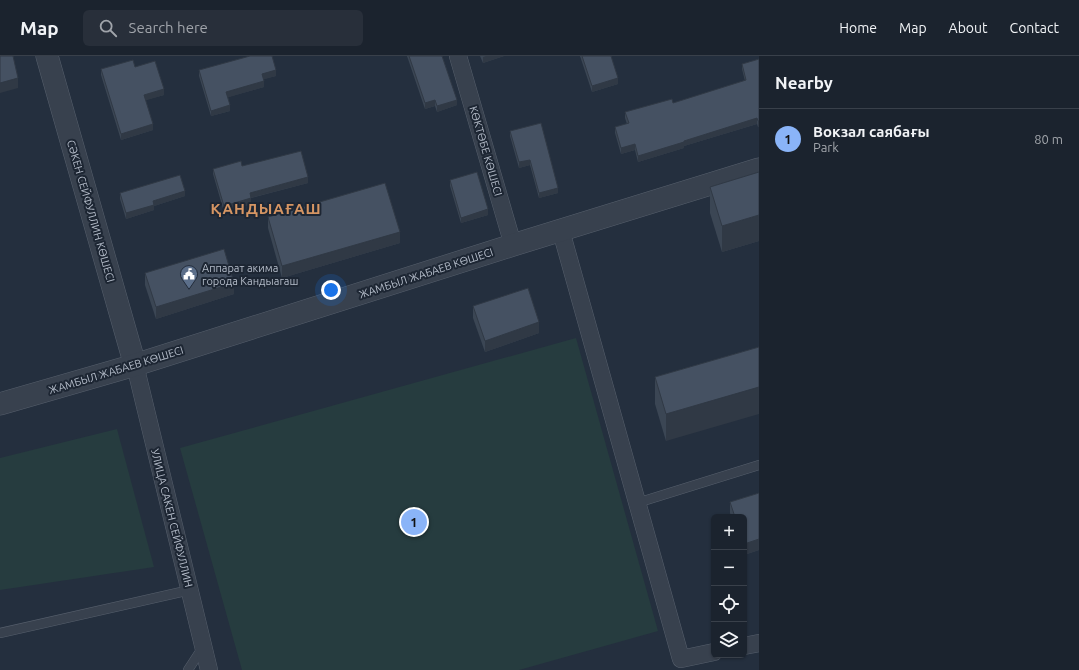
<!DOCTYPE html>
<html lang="en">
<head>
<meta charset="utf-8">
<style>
  :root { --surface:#1b232e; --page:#282f3a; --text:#f1f3f6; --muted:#a0a4aa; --line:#39404a; --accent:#8ab4f8 }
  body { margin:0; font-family:Ubuntu,sans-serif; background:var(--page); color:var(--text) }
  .controls { position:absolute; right:12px; bottom:12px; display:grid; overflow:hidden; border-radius:6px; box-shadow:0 1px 3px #0004 }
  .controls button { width:36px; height:36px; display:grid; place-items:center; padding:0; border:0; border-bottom:1px solid var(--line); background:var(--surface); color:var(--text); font:20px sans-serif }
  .you { position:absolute; left:331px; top:234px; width:14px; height:14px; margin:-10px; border:3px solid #fff; border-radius:50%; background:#1a73e8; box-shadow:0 0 0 6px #1a73e833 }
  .badge { display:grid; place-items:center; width:26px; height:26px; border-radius:50%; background:var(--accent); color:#111; font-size:13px; font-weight:700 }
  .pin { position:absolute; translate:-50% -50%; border:2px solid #fff; box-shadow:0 1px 4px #0006 }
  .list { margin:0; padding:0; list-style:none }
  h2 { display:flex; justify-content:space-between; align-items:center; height:52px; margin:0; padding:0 16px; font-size:17px }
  h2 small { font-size:13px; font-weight:400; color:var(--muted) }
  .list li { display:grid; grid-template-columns:26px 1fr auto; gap:12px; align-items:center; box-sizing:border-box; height:60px; padding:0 16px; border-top:1px solid var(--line) }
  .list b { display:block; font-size:15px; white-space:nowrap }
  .list p { margin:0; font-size:13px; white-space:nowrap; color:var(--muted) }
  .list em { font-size:13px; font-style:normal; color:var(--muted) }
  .icon { flex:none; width:22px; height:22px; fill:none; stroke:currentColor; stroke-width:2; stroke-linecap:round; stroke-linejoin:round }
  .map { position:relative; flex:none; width:759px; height:614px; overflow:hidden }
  header { display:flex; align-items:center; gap:24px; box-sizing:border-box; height:56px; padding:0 20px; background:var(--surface); border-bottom:1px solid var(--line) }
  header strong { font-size:19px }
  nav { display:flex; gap:22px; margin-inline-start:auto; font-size:14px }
  .search { width:280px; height:36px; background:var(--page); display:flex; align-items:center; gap:10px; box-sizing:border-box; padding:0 14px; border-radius:6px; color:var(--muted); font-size:15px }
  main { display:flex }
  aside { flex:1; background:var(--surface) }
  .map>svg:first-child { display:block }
  .green { fill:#263c3f }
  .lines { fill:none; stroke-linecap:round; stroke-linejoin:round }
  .service-casing { stroke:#565f6c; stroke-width:10 }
  .minor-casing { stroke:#565f6c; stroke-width:18 }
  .tertiary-casing { stroke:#565f6c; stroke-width:23 }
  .service { stroke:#38414e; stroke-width:9 }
  .minor { stroke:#38414e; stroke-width:17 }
  .tertiary { stroke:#38414e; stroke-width:22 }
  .wall { fill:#3b4654 }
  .shaded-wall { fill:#303945 }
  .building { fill:#455162; stroke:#303945 }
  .labels { text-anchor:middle; stroke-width:4; stroke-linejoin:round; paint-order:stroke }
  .street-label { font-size:11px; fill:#b4bcc9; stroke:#1d2633 }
  .poi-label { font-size:11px; fill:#b4bcc9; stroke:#1d2633; text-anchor:start }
  .district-label { font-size:15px; font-weight:bold; letter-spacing:1px; fill:#d59563; stroke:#1d2633 }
</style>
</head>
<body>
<header>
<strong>Map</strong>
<div class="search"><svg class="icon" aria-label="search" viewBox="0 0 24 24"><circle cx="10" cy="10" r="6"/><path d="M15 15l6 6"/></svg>Search here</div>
<nav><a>Home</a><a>Map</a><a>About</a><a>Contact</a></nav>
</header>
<main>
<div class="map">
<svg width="759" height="614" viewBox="0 0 759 614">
  <rect width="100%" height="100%" fill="#242f3e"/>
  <g class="green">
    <polygon points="576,282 658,575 519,614 242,614 180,392"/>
    <polygon points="117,373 154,511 0,534 0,402"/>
  </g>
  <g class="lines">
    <g class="service-casing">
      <g id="service">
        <polyline points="637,447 759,409"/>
        <polyline points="0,577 190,534"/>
        <polyline points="188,614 203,591"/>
      </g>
    </g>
    <g class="minor-casing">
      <g id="minor">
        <polyline points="458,0 513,189"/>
        <polyline points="561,175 681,603 714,596"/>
        <polyline points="135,309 209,614"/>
        <polyline points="744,590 759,587"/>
      </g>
    </g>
    <g class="tertiary-casing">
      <g id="tertiary">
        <polyline points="47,0 135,309"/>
        <polyline points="0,348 135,309 513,189 759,113"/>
      </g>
    </g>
    <use href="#service" class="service"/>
    <use href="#minor" class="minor"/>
    <use href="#tertiary" class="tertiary"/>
  </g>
  <g class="wall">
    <polygon points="407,0 442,0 457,49 437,56 435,50 425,53"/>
    <polygon points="480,0 504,0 483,7"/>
    <polygon points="580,0 611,0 618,28 592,36"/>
    <polygon points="759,3 759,71 758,71 757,68 684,90 684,92 638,106 635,94 621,98 615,77 615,71 627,68 625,62 625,56 673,47 745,25 742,13 742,8"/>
    <polygon points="135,11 164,39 145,44 153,74 121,84 101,19 101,13"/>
    <polygon points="199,14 276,20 263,23 264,31 228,41 230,55 211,60 199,20"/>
    <polygon points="510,75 558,137 539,142 530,109 519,112 510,80"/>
    <polygon points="242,110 308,127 251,142 251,148 224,156 213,118 213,113"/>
    <polygon points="759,116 759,185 722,196 710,157 710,131"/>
    <polygon points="450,124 488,159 461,167 450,130"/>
    <polygon points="120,137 185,140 154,150 154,154 126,163 120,143"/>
    <polygon points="268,161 400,187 282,222 268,172"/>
    <polygon points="145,217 234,238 156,263 145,229"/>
    <polygon points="473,250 539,277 485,296 473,262"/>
    <polygon points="759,291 666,385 655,348 655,321"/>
    <polygon points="759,437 759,494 744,499 744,461 731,461 730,457 730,446"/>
  </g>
  <g class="shaded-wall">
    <polygon points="486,0 504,0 483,7 483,1"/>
    <polygon points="276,14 276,20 262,24 262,18"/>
    <polygon points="18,22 18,32 0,37 0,27"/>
    <polygon points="618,22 618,28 592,36 592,30"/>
    <polygon points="264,25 264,31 226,42 226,36"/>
    <polygon points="164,33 164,39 144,45 144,39"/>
    <polygon points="435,44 435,50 425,53 425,47"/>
    <polygon points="457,44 457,49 437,56 437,50"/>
    <polygon points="230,49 230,55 211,60 211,55"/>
    <polygon points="757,62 757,68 684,90 684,92 638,106 638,100 684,85"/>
    <rect x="758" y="65" width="1" height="6"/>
    <polygon points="153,68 153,74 121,84 121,78"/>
    <polygon points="635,88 635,94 621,98 621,92"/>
    <polygon points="530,104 530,109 519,112 519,106"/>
    <polygon points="308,121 308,127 250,142 250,137"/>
    <polygon points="558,132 558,137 539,142 539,137"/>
    <polygon points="185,135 185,140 154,150 154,154 126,163 126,157 153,145"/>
    <polygon points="251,142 251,148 224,156 224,150"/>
    <polygon points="488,153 488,159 461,167 461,162"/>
    <polygon points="759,159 759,185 722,196 722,170"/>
    <polygon points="400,176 400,187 282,222 282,210"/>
    <polygon points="234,227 234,238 156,263 156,251"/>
    <polygon points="539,266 539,277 485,296 485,285"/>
    <polygon points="759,331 759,358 666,385 666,358"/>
    <polygon points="759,483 759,494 744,499 744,488"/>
  </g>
  <g class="building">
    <polygon points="0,0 13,0 18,22 0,27"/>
    <polygon points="250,0 272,0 276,14 262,18 264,25 226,36 230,49 211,55 199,14"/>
    <polygon points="409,0 442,0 457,44 437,50 435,44 425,47"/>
    <polygon points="582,0 611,0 618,22 592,30"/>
    <polygon points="759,3 759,65 758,65 757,62 684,85 684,86 638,100 635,88 621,92 615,71 629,67 625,56 672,43 673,47 746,24 742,8"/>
    <polygon points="133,4 135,11 155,5 164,33 144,39 153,68 121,78 101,13"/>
    <polygon points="541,67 558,132 539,137 530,104 519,106 510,75"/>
    <polygon points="301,95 308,121 250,137 251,142 224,150 213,113 241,105 242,110"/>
    <polygon points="477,116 488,153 461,162 450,124"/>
    <polygon points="759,116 759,159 722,170 710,131"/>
    <polygon points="180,119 185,135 153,145 154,149 126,157 120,137"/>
    <polygon points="385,127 400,176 282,210 268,161"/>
    <polygon points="224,193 234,227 156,251 145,217"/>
    <polygon points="528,232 539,266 485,285 473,250"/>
    <polygon points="759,291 759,331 666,358 655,321"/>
    <polygon points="759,437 759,483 744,488 744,461 735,461 730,446"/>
  </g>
  <defs>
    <g id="civic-pin" transform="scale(0.9)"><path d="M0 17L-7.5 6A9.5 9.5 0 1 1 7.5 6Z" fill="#5c6f8a" stroke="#1d2633"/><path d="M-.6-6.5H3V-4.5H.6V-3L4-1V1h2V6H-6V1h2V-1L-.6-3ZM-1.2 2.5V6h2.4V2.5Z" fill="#fff"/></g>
  </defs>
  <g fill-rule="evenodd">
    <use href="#civic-pin" x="189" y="218"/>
  </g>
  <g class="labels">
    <g class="street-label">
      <text transform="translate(486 95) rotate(74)" y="4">КӨКТӨБЕ КӨШЕСІ</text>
      <text transform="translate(91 155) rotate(74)" y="4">СӘКЕН СЕЙФУЛЛИН КӨШЕСІ</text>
      <text transform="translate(426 217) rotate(-18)" y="4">ЖАМБЫЛ ЖАБАЕВ КӨШЕСІ</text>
      <text transform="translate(116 314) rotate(-17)" y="4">ЖАМБЫЛ ЖАБАЕВ КӨШЕСІ</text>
      <text transform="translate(172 462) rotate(76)" y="4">УЛИЦА САКЕН СЕЙФУЛЛИН</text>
    </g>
    <g class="poi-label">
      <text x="202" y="216">Аппарат акима<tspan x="202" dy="13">города Кандыагаш</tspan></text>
    </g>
    <g class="district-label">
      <text x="266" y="158">ҚАНДЫАҒАШ</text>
    </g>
  </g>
</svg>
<div class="controls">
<button>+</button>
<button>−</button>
<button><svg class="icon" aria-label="locate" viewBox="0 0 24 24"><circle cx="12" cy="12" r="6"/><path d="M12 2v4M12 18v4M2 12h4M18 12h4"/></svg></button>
<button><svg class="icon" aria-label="layers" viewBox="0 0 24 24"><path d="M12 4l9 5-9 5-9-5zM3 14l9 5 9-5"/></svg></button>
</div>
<div class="you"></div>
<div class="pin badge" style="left:414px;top:466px">1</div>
</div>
<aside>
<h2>Nearby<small></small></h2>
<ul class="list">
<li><span class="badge">1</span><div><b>Вокзал саябағы</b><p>Park</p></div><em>80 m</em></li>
</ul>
</aside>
</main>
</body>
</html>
